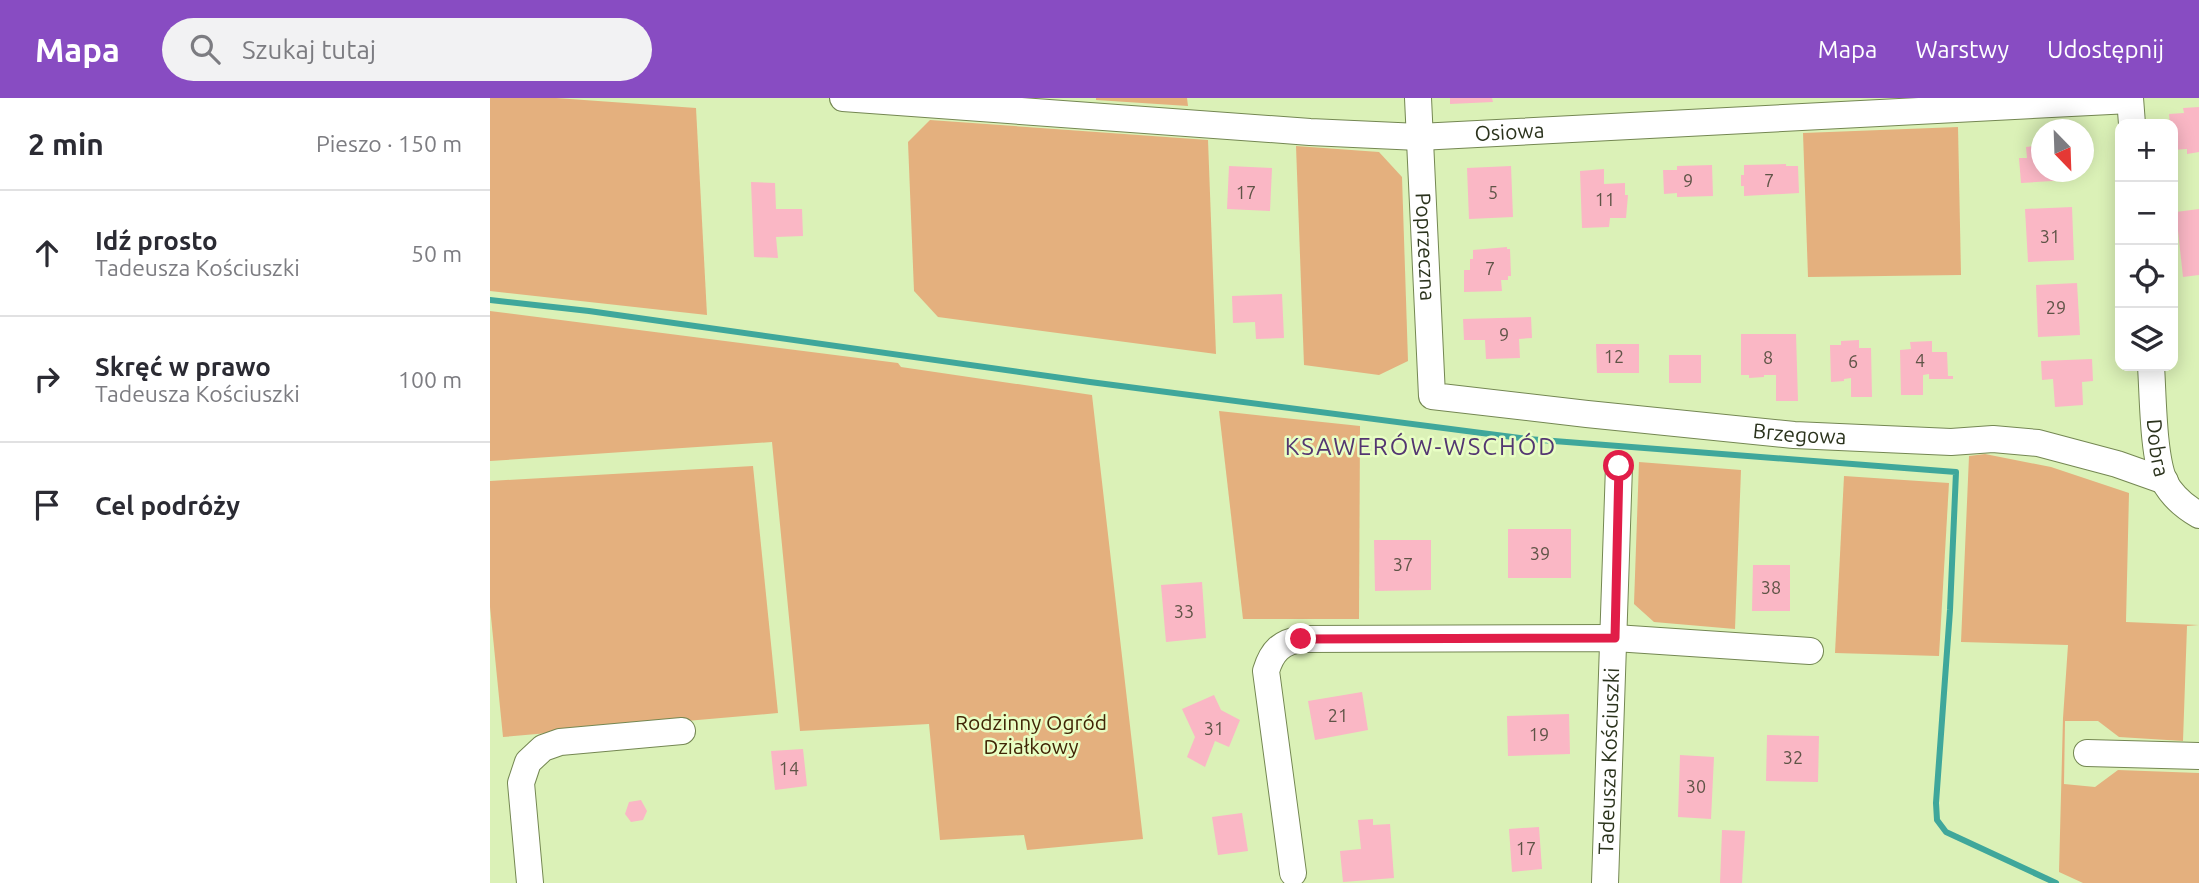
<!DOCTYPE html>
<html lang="pl">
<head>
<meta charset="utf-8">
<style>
  :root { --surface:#fff; --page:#f2f2f3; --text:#2b2b33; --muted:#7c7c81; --line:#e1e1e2; --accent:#884cc2 }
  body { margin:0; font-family:Ubuntu,sans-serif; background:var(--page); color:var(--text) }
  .controls { position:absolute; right:21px; top:21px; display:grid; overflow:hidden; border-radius:14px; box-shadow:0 4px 18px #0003 }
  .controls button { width:63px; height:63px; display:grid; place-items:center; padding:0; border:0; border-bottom:2px solid var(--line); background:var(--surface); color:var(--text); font:35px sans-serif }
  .compass { position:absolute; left:1541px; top:21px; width:63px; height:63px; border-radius:50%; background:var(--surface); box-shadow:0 4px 18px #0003; rotate:157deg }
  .stop { position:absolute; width:21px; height:21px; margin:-16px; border:5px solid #e11d48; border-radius:50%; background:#fff }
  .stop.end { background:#e11d48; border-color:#fff; box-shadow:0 2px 7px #0008 }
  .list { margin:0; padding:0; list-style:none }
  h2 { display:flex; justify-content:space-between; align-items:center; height:91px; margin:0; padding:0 28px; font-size:30px }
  h2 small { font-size:23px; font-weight:400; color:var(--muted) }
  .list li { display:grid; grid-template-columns:46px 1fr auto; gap:21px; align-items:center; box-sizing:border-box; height:126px; padding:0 28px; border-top:2px solid var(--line) }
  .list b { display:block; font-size:26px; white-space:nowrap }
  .list p { margin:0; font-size:23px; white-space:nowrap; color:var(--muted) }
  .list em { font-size:23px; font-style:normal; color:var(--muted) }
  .icon { flex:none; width:38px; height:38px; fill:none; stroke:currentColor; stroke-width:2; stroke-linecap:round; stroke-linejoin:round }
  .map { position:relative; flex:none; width:1709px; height:785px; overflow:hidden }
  header { display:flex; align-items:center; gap:42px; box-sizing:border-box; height:98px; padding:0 35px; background:var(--accent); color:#fff }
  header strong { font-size:33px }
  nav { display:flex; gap:38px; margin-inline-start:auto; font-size:24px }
  .search { width:490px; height:63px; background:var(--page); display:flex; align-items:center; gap:18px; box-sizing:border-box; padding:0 24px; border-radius:38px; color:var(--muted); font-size:26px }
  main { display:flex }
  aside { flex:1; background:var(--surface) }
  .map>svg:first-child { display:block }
  .green { fill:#e4b07e }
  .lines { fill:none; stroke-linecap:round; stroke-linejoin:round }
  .stream { stroke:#3fa79b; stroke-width:6 }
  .building { fill:#fab7c5 }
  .minor-casing { stroke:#748752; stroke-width:28 }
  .minor { stroke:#fff; stroke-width:26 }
  .route { stroke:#e11d48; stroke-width:9 }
  .labels { text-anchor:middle; stroke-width:5; stroke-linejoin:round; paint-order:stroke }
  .number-label { font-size:18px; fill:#5f5447 }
  .street-label { font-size:21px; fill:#2b331d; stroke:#e8fec4 }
  .park-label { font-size:21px; fill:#412506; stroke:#e8fec4 }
  .quarter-label { font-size:24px; letter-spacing:2px; fill:#533671; stroke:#e8fec4 }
</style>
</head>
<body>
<header>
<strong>Mapa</strong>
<div class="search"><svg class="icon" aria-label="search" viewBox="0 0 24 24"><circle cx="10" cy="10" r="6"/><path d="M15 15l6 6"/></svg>Szukaj tutaj</div>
<nav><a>Mapa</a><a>Warstwy</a><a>Udostępnij</a></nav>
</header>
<main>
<aside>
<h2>2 min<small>Pieszo · 150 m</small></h2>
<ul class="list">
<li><svg class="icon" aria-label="ahead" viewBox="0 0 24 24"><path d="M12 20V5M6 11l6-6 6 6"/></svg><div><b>Idź prosto</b><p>Tadeusza Kościuszki</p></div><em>50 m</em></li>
<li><svg class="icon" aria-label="right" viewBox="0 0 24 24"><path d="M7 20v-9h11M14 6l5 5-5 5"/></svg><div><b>Skręć w prawo</b><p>Tadeusza Kościuszki</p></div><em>100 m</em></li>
<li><svg class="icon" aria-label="arrive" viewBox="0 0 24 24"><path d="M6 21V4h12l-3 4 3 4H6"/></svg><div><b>Cel podróży</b></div></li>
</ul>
</aside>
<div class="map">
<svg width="1709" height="785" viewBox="0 0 1709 785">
  <rect width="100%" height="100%" fill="#dbf1b7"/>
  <g class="green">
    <polygon points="0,0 66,0 206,10 217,217 0,193"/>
    <polygon points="606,0 697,0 698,8 606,2"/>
    <polygon points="440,22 718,42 726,256 448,219 424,193 418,44"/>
    <polygon points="1468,29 1471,177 1318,179 1313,35"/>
    <polygon points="806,48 889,54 912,79 918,263 889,277 814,267"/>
    <polygon points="0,213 408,265 411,269 602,297 653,741 537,752 534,737 450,742 439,626 310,633 282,344 0,363"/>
    <polygon points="729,313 870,328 869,521 753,521"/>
    <polygon points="1495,356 1561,369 1639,395 1636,524 1709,527 1697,528 1693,643 1629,639 1608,623 1575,623 1574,686 1605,689 1628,672 1709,675 1709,785 1593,785 1569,774 1573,620 1578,547 1471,544 1479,358"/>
    <polygon points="1149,364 1251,372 1245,531 1164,524 1144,506"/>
    <polygon points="263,368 288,615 13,639 0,509 0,383"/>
    <polygon points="1354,378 1459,385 1449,558 1345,555"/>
  </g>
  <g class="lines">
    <polyline class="stream" points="0,202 99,213 600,284 1038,341 1466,374 1460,512 1446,705 1447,722 1456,734 1566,785"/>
  </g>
  <g class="building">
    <polygon points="960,0 1002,0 1003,4 960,6"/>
    <polygon points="1709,9 1709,54 1697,56 1697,51 1683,52 1683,26 1680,26 1679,16 1694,15 1693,10"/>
    <polygon points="1552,47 1552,74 1578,74 1578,82 1531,85 1529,60 1537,60 1536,49"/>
    <polygon points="1296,66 1296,68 1308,68 1309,95 1254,98 1254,88 1251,88 1251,77 1254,77 1254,67"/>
    <polygon points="1222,67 1223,98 1187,99 1187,95 1174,96 1173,72 1187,72 1187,68"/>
    <polygon points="739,68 782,70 780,113 737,111"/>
    <polygon points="1021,68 1023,119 979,121 977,70"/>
    <polygon points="1114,71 1114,86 1135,85 1135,97 1138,97 1136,120 1120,120 1119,129 1092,130 1090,73"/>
    <polygon points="261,84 285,85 286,111 312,111 313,138 286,139 288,160 264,159"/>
    <polygon points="1582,109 1584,162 1538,164 1535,111"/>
    <polygon points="1709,111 1709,177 1693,179 1686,114"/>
    <polygon points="1017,149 1017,151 1020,151 1021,178 1018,178 1018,182 1011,182 1012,193 974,194 974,172 980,172 980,161 983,161 983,152"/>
    <polygon points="1587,185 1590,237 1548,239 1546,187"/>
    <polygon points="792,196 794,240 766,241 765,224 743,225 742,198"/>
    <polygon points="1041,219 1042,240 1029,241 1030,260 996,261 995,242 974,242 973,221"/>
    <polygon points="1251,236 1306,236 1308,303 1286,303 1286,277 1274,277 1274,279 1259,280 1259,277 1251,277"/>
    <polygon points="1369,242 1369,250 1381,250 1382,299 1361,299 1361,280 1354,281 1354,283 1341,284 1340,247 1351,247 1351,243"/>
    <polygon points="1442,243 1442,254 1457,254 1458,278 1463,278 1463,281 1439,281 1439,276 1433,277 1433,297 1411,297 1410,252 1421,251 1420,244"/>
    <polygon points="1106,246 1149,246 1149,275 1107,275"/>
    <rect x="1179" y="257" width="32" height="28"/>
    <polygon points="1602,261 1603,283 1592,284 1593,307 1565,309 1563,281 1552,282 1551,263"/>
    <rect x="1018" y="431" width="63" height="49"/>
    <polygon points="884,442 941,442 941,492 885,493"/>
    <polygon points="1263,467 1300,467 1300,513 1262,513"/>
    <polygon points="712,484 716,540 676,544 671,487"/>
    <polygon points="872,594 878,632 825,642 818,603"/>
    <polygon points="724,597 731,612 750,622 739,649 725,643 715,669 697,659 705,639 692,611"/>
    <polygon points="1079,616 1080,656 1018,658 1017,618"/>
    <polygon points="1277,637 1329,638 1328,684 1276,683"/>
    <polygon points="313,651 317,688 285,692 281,653"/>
    <polygon points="1190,657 1224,659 1221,721 1188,719"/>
    <polygon points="151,702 157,713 153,722 141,724 135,716 139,704"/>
    <polygon points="752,715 758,753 728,757 722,719"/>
    <polygon points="883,721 883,727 900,726 904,780 853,784 850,753 871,751 868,722"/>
    <polygon points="1049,729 1052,771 1022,774 1019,731"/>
    <polygon points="1232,732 1255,733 1252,785 1230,785"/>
  </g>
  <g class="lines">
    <g class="minor-casing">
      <g id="minor">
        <path id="s1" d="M353,0L820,34L929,39L1640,2"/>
        <path id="s2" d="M928,0L942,298L1097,316L1304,337L1461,344L1503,341L1548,345L1627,366L1675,383"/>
        <polyline points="1640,0 1642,26"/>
        <path id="s3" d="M1661,268C1663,297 1663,357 1674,383C1682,398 1695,409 1709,417"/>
        <polyline points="1597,655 1709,658"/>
        <path d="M803,775L776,573C782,553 791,544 812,541L1125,540L1320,553"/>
        <polyline points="40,785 31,685 38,664 53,650 70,644 192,633"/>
        <path id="s4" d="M1115,785L1129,368"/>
      </g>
    </g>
    <use href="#minor" class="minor"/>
  </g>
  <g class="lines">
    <polyline class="route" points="811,541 1125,540 1129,368"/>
  </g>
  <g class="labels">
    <g class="number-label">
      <text x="1198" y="89">9</text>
      <text x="1279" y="89">7</text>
      <text x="756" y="101">17</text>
      <text x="1003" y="101">5</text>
      <text x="1115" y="108">11</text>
      <text x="1560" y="145">31</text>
      <text x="1000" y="177">7</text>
      <text x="1566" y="216">29</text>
      <text x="1014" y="243">9</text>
      <text x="1124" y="265">12</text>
      <text x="1278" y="266">8</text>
      <text x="1430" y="269">4</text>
      <text x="1363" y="270">6</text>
      <text x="1050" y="462">39</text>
      <text x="913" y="473">37</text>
      <text x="1281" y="496">38</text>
      <text x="694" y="520">33</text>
      <text x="848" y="624">21</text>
      <text x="724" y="637">31</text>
      <text x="1049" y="643">19</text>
      <text x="1303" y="666">32</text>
      <text x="299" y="677">14</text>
      <text x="1206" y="695">30</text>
      <text x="1036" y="757">17</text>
    </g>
    <g class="street-label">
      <text dy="7" stroke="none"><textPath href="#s1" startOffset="668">Osiowa</textPath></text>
      <text dy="7" stroke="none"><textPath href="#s2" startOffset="149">Poprzeczna</textPath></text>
      <text dy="7" stroke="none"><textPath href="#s2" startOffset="668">Brzegowa</textPath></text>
      <text dy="7" stroke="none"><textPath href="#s3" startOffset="82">Dobra</textPath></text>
      <text dy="7" stroke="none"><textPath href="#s4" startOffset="122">Tadeusza Kościuszki</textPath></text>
    </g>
    <g class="park-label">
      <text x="541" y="632">Rodzinny Ogród<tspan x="541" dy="24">Działkowy</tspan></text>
    </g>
    <g class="quarter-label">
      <text x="931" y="357">KSAWERÓW-WSCHÓD</text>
    </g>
  </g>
</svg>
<div class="controls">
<button>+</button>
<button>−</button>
<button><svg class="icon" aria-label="locate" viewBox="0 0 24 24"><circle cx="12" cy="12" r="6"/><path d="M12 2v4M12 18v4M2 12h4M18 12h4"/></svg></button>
<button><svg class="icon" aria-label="layers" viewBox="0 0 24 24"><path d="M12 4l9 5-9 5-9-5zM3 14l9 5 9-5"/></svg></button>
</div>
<svg class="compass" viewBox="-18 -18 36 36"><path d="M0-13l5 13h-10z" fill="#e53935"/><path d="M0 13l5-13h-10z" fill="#7c7c81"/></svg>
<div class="stop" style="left:1129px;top:368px"></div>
<div class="stop end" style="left:811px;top:541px"></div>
</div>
</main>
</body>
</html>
